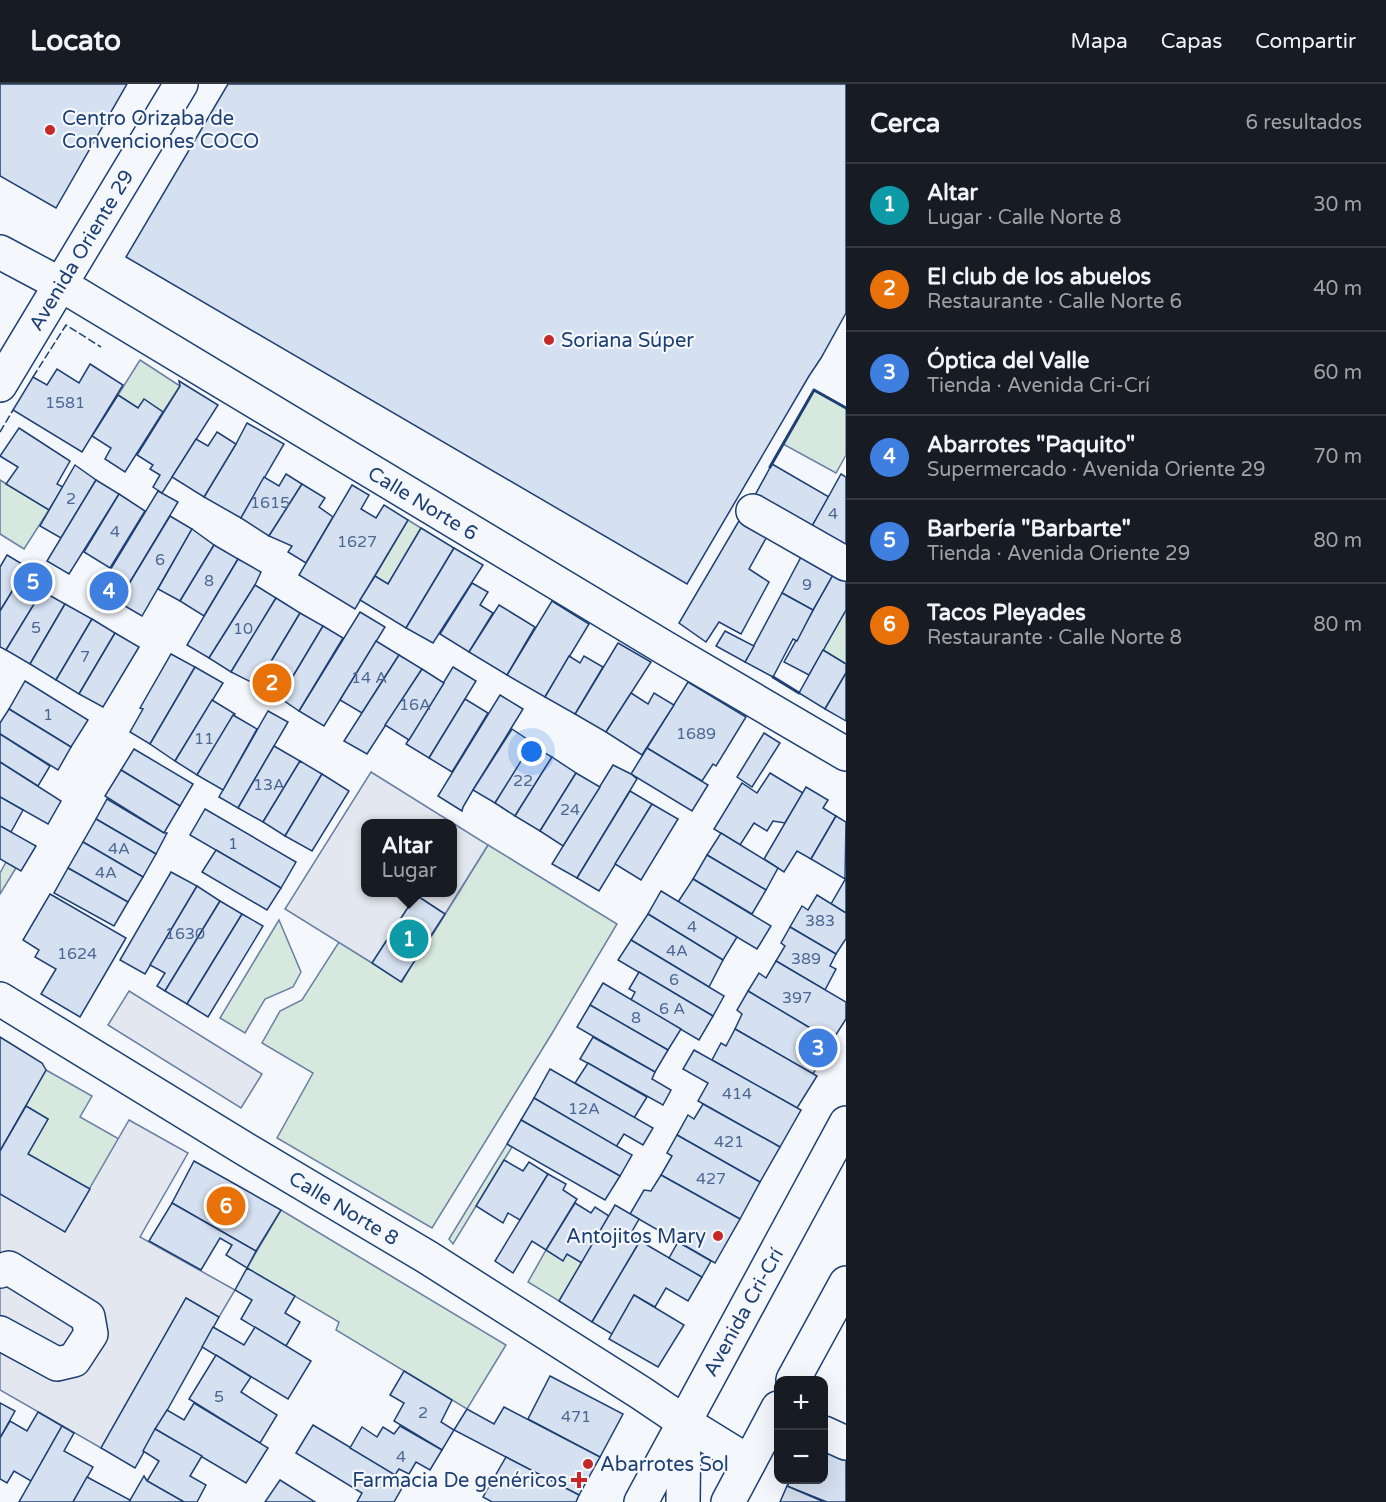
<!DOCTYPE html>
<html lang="es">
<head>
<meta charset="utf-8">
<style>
  :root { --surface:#171b24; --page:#242831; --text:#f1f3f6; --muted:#9ea1a6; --line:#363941; --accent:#c62828 }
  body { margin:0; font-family:"Varela Round",sans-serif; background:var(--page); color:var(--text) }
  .controls { position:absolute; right:18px; bottom:18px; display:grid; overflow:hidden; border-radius:12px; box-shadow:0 6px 24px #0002 }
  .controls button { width:54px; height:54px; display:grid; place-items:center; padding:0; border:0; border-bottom:2px solid var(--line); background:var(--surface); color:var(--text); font:30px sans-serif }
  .you { position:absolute; left:532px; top:668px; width:21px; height:21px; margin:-15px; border:4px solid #fff; border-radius:50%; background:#1a73e8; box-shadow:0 0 0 9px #1a73e833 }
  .badge { display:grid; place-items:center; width:39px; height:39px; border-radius:50%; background:var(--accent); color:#fff; font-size:20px; font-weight:700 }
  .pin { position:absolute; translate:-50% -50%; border:3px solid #fff; box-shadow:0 2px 6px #0006 }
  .popup { position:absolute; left:361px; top:735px; width:96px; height:78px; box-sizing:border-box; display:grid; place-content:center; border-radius:12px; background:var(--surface); filter:drop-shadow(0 2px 4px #0005); font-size:20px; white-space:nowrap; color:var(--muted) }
  .popup b { font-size:22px; color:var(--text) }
  .popup::after { content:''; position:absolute; left:50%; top:100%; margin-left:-12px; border:12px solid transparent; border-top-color:var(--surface) }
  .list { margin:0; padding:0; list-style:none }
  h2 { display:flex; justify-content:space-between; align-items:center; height:78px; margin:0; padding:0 24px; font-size:26px }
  h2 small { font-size:20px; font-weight:400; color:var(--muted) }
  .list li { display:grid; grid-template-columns:39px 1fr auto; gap:18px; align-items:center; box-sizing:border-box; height:84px; padding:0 24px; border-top:2px solid var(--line) }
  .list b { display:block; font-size:22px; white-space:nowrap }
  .list p { margin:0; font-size:20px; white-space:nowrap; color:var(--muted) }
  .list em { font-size:20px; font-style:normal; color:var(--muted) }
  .map { position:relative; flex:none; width:846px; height:1418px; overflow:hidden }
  header { display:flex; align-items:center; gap:36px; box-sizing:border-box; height:84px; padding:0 30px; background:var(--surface); border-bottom:2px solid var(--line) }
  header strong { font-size:28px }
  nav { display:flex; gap:33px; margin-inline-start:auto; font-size:21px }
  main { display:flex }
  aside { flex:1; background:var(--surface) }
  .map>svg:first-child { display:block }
  .green { fill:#d7e8df; stroke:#687fa3; stroke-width:1.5 }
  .parking { fill:#e3e8f0; stroke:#687fa3; stroke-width:1.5; fill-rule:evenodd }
  .building { fill:#d5e0f0; stroke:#1d3f73; stroke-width:1.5 }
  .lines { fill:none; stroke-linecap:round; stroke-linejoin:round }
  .minor-casing { stroke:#1d3f73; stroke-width:36 }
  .major-casing { stroke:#1d3f73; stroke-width:36 }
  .minor { stroke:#f4f7fb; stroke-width:33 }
  .major { stroke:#f4f7fb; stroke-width:33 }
  .fence { stroke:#1d3f73; stroke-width:1.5; stroke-dasharray:8 3; stroke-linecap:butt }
  .wall { stroke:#1d3f73; stroke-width:3 }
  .poi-dot { fill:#c62828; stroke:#f4f7fb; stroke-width:2 }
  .labels { text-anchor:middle; stroke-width:4.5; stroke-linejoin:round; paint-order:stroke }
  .number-label { font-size:16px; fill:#4b6792 }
  .poi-label { font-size:20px; fill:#1d3f73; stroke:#f4f7fb; text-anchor:start }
  .street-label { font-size:20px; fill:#1d3f73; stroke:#f4f7fb }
</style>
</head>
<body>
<header>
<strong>Locato</strong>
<nav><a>Mapa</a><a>Capas</a><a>Compartir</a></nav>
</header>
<main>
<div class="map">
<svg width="846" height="1418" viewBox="0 0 846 1418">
  <rect width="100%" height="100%" fill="#f4f7fb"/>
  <g class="green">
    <polygon points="140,276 180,302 163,328 145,316 138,324 118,311"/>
    <polygon points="814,306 846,324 846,371 836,389 783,360"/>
    <polygon points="0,396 49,426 24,465 0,450"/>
    <polygon points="408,436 421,444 388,500 375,492"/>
    <polygon points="846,526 846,580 823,566"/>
    <polygon points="488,761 617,840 551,951 432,1144 277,1054 313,989 262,959 280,927 302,916 339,858 402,898 418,870 420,871"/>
    <polygon points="6,778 16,784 0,810 0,789"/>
    <polygon points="279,836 301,888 293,903 265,915 245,949 220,934"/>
    <polygon points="46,986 92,1012 80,1033 119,1055 90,1105 28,1070 48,1035 26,1022"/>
    <polygon points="507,1060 512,1063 453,1160 449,1155"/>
    <polygon points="281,1126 506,1261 467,1325 336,1246 339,1238 247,1184"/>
    <polygon points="546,1166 563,1176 567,1170 582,1179 559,1217 528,1198"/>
  </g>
  <g class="parking">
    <path d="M371,688L488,761L445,830L416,811L372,879L285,825ZM366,740H452V808H366Z"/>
    <polygon points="129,907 262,990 241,1024 108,941"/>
    <polygon points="129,1036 188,1069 140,1153 235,1206 219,1233 186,1214 101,1364 0,1306 0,1110 65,1147"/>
  </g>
  <g class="building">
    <polygon points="0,0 127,0 56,124 0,92"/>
    <polygon points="228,0 846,0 846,229 821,274 809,292 687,500 126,173"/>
    <polygon points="90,280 123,301 82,368 13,326 33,293 47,301 57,285 79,299"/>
    <polygon points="179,297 218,321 162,409 153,403 160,391 150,385 153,381 137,371 180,302"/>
    <polygon points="118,311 138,324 144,315 163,328 125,388 105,375 111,364 92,352"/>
    <polygon points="247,339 284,360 241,434 204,413 236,360"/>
    <polygon points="19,344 70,377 57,400 63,403 49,426 6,400 18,383 0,372"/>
    <polygon points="217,348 236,360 204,413 172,393 196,355 208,362"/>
    <polygon points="772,380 829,413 811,444 754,413"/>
    <polygon points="75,381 96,396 61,454 40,442"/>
    <polygon points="286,390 302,400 269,452 241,434 264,393 279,402"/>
    <polygon points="841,390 846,393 846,464 811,444"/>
    <polygon points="96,396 119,410 69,490 47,477"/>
    <polygon points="302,400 325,414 319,423 333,433 306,479 288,468 292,462 269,452"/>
    <polygon points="352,401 369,411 361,425 376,434 384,421 408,436 355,525 299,491"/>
    <polygon points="158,407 178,418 118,518 98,506"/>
    <polygon points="119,410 145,427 110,484 84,468"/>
    <polygon points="743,430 770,447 749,485 769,498 741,550 719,538 706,558 679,539"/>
    <polygon points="170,432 192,445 142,532 118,518"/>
    <polygon points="421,444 454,464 406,544 360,516 375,492 388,500"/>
    <polygon points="192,445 214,461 180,517 158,505"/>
    <polygon points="214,461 238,475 204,532 180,517"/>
    <polygon points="454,464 483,481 433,559 406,544"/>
    <polygon points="7,471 27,483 0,527 0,483"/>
    <polygon points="801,473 833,491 813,526 782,509"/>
    <polygon points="238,475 261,488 255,501 209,574 187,561"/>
    <polygon points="27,483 49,496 6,566 0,563 0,527"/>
    <polygon points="833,491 846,497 846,526 809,591 784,578"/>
    <polygon points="472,499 488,508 480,521 493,529 469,568 440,550"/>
    <polygon points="255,501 276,514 231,588 209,574"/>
    <polygon points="42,507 65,520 30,580 6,566"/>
    <polygon points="782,509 813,526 797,557 793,555 773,593 745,578"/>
    <polygon points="276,514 300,529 257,601 231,588"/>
    <polygon points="552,517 589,540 545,613 507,591"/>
    <polygon points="65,520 92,535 56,596 30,580"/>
    <polygon points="499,521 535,543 507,591 469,568"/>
    <polygon points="360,528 385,543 324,642 299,627"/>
    <polygon points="300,529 323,542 280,614 257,601"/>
    <polygon points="92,535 115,549 79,610 56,596"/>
    <polygon points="323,542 343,554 299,627 280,614"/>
    <polygon points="725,547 754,562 745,578 716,562"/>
    <polygon points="115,549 139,563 103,623 79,610"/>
    <polygon points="376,557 399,571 362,629 340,616"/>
    <polygon points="618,559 651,578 606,648 575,630"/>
    <polygon points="823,566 846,580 846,589 825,625 799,609"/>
    <polygon points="171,570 195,583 150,660 130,648 143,625 140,624"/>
    <polygon points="399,571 422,585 367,670 344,657"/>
    <polygon points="569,572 580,579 584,572 603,583 575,630 545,613"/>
    <polygon points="195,583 223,599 175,677 150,660"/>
    <polygon points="453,583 476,597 429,674 406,660"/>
    <polygon points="422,585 444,599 409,656 385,641"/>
    <polygon points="846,589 846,637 825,625"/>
    <polygon points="25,597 88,636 71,663 9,625"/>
    <polygon points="688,598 746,633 716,682 713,680 702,697 647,664"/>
    <polygon points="631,609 648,620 654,609 674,621 642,671 606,648"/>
    <polygon points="500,611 523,625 473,706 463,723 462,727 438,712"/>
    <polygon points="465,615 488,629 452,688 429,674"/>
    <polygon points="212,616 235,630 197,691 175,677"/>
    <polygon points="9,625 71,663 58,686 0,650 0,639"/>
    <polygon points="268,627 288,638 238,724 219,713"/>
    <polygon points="233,631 257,645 223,706 197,691"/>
    <polygon points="512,645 533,659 495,719 473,706"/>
    <polygon points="764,649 780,659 752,703 737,693"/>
    <polygon points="0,650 50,682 38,702 0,678"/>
    <polygon points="531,661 552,673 515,732 495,719"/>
    <polygon points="274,662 300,677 263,738 238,724"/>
    <polygon points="647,664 708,701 692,727 631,690"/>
    <polygon points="134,665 193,700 180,722 121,686"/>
    <polygon points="552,673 576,689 540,747 515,732"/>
    <polygon points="300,677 322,690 285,752 263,738"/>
    <polygon points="0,678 61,717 48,740 0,713"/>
    <polygon points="613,681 631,690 637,695 577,794 552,780"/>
    <polygon points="121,686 180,722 164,749 105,712"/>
    <polygon points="576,689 600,703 563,762 540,747"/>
    <polygon points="770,689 803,709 785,739 773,737 767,747 754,739 740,761 714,745 742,699 757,709"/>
    <polygon points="322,690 349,707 312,767 285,752"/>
    <polygon points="806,703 828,716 823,724 836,732 811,775 797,767 784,788 764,775"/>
    <polygon points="630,707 652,720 599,807 577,794"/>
    <polygon points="0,713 23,726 11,748 0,742"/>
    <polygon points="107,715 164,749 167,749 156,770 96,735"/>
    <polygon points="652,720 678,735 641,796 615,780"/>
    <polygon points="205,725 296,778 281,804 190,751"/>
    <polygon points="836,732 846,738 845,795 811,775"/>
    <polygon points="96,735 156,770 143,793 83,758"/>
    <polygon points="0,742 36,762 21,787 0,775"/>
    <polygon points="721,749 778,784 766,806 707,771"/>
    <polygon points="83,758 143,793 128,818 68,784"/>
    <polygon points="216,766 281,804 267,826 202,788"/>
    <polygon points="707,771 766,806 752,830 693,795"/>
    <polygon points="68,784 128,818 114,842 54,809"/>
    <polygon points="171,788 197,802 145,890 120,876"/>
    <polygon points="846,794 846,829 831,820"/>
    <polygon points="693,795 771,842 757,865 678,818"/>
    <polygon points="197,802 220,817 165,907 157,902 165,889 150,881"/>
    <polygon points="661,807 737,853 723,876 648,830"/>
    <polygon points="50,810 126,854 80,933 41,910 56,885 35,873 39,866 23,856"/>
    <polygon points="416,811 445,830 401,898 372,879"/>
    <polygon points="817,811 846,829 846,856 845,856 836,870 790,843 802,822 808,826"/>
    <polygon points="220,817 242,830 187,920 165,907"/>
    <polygon points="242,830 263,842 208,933 187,920"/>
    <polygon points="648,830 723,876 709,903 631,856"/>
    <polygon points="790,843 836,870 830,882 836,885 825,906 776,877 785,862 781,859"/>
    <polygon points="631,856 724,912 713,932 618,876"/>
    <polygon points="776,877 846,918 846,935 832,957 748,907 759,889 766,894"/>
    <polygon points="639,888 713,932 699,956 631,916 635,908 629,905"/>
    <polygon points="603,899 681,945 668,966 590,921"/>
    <polygon points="748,907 832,957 813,990 735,945 742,930 737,926"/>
    <polygon points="590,921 668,966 655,988 577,943"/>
    <polygon points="735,945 817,992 797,1024 712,976 721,959 726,962"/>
    <polygon points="0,953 42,979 46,986 0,1067"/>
    <polygon points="593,953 655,988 652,995 671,1006 663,1021 580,975"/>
    <polygon points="694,966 801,1026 780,1063 698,1017 708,999 683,985"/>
    <polygon points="588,979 647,1013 634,1034 575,999"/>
    <polygon points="550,985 653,1044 643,1061 624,1050 616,1063 534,1014"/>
    <polygon points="534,1014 632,1071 620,1092 521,1036"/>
    <polygon points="703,1020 780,1063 760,1098 677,1051 688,1031 694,1035"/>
    <polygon points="26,1022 48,1035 28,1070 90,1105 65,1148 0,1110 0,1067"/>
    <polygon points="521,1036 620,1092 605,1116 507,1060"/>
    <polygon points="677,1051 760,1098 740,1135 661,1091 672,1072 667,1069"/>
    <polygon points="504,1076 523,1087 529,1078 548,1090 520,1136 508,1129 503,1139 476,1122"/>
    <polygon points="194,1077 281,1126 256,1167 172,1119"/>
    <polygon points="548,1090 566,1100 563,1106 577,1115 546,1166 532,1157 513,1189 495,1177"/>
    <polygon points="661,1091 740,1135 715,1179 630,1130 644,1106 651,1107"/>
    <polygon points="172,1119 256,1167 247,1184 226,1171 232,1161 220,1154 201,1186 149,1157"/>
    <polygon points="575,1119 591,1129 595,1123 609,1132 582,1179 567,1170 563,1177 546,1166"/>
    <polygon points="615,1121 639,1135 630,1151 640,1157 592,1238 559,1217"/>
    <polygon points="640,1157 702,1193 688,1217 666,1204 655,1223 634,1211 612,1250 592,1238"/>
    <polygon points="678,1158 711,1177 702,1193 669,1174"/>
    <polygon points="247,1184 295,1212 285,1229 300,1238 286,1262 241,1235 252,1216 235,1206"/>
    <polygon points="634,1211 684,1241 658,1283 609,1255"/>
    <polygon points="186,1214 219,1233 135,1384 101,1364"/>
    <polygon points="213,1243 244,1261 255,1243 311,1277 288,1315 202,1263"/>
    <polygon points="216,1271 251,1293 241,1308 277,1331 260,1359 189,1315"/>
    <polygon points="404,1287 452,1316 441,1338 454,1346 442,1366 394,1337 404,1319 390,1311"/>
    <polygon points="550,1292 623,1330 600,1373 528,1335"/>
    <polygon points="0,1319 15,1327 0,1354"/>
    <polygon points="194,1319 268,1364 246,1399 155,1345 167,1326 184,1336"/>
    <polygon points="504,1323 600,1373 579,1411 454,1346 467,1325 494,1340"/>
    <polygon points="38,1328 62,1342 31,1397 14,1387 7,1399 0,1395 0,1354 10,1337 27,1347"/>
    <polygon points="313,1341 406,1397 394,1418 357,1418 362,1409 296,1369"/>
    <polygon points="62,1342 74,1349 64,1367 93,1383 73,1418 19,1418"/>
    <polygon points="400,1342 442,1366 430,1386 416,1378 409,1390 399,1385 395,1391 350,1364 362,1343 377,1353 383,1343 394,1350"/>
    <polygon points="155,1345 202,1372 190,1392 206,1401 197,1418 184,1418 147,1397 159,1377 143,1367"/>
    <polygon points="824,1366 846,1374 846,1418 827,1418 787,1402 791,1396 824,1396"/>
    <polygon points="506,1373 579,1411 576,1418 492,1418 483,1413"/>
    <polygon points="144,1392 147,1397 184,1418 129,1418"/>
    <polygon points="87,1393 130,1416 129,1418 73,1418"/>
    <polygon points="280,1396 315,1418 265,1418"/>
    <polygon points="787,1402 824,1418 780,1418"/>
  </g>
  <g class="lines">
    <g class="minor-casing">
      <g id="minor">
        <polyline points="0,168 60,200 665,564 846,670"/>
        <polyline points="0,301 181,0"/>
        <polyline points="753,427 846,480"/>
        <polyline points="0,915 245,1065 427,1173 641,1309 684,1338 749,1378"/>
        <polyline points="0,1187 9,1184 80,1228 88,1233 91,1250 74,1276 57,1280 0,1249"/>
        <polyline points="824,1349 846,1359"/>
        <polyline points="683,1418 684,1338"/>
      </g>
    </g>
    <g class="major-casing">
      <g id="major">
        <polyline points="793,1296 846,1199"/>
        <polyline points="641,1418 846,1039"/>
        <polyline points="728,1418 778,1324"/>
      </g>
    </g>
    <use href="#minor" class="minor"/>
    <use href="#major" class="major"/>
    <g class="fence">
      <polyline points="33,293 66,241 101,263"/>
      <polyline points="0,348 13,326"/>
    </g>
    <g class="wall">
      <polyline points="770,383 814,306 846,324"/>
      <polyline points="773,593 799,609"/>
    </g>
  </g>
  <g class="poi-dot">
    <circle cx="50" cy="46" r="6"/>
    <circle cx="549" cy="256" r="6"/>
    <circle cx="718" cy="1152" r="6"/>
    <circle cx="588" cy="1380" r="6"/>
    <path d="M576 1387h6v6h6v6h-6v6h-6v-6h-6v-6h6z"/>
  </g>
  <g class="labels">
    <g class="number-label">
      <text x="65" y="324">1581</text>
      <text x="71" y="420">2</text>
      <text x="270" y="424">1615</text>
      <text x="833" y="435">4</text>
      <text x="115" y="453">4</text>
      <text x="357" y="463">1627</text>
      <text x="160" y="481">6</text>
      <text x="209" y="502">8</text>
      <text x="807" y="506">9</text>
      <text x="36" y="549">5</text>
      <text x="243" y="550">10</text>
      <text x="85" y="578">7</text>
      <text x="369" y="599">14 A</text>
      <text x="415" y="626">16A</text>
      <text x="48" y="636">1</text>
      <text x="696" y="655">1689</text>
      <text x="204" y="660">11</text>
      <text x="523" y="702">22</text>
      <text x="269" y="706">13A</text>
      <text x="570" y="731">24</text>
      <text x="233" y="765">1</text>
      <text x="119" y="770">4A</text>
      <text x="106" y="794">4A</text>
      <text x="820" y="842">383</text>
      <text x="692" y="848">4</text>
      <text x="185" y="855">1630</text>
      <text x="677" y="872">4A</text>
      <text x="77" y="875">1624</text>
      <text x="806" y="880">389</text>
      <text x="674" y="901">6</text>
      <text x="797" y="919">397</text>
      <text x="672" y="930">6 A</text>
      <text x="636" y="939">8</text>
      <text x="737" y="1015">414</text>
      <text x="584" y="1030">12A</text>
      <text x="729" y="1063">421</text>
      <text x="711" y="1100">427</text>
      <text x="219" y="1318">5</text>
      <text x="423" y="1334">2</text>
      <text x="576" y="1338">471</text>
      <text x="401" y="1378">4</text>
    </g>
    <g class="poi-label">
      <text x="62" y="41">Centro Orizaba de<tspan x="62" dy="23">Convenciones COCO</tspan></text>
      <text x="561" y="263">Soriana Súper</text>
      <text x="706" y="1159" text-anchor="end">Antojitos Mary</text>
      <text x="600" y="1387">Abarrotes Sol</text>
      <text x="567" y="1403" text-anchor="end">Farmacia De genéricos</text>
    </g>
    <g class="street-label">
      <text transform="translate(81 166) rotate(-59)" y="7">Avenida Oriente 29</text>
      <text transform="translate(423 419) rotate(31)" y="7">Calle Norte 6</text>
      <text transform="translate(344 1124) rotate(31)" y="7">Calle Norte 8</text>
      <text transform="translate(743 1228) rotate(-61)" y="7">Avenida Cri-Crí</text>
    </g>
  </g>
</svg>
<div class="controls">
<button>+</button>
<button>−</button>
</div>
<div class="you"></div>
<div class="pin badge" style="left:409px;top:855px;background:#0f9aa8">1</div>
<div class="popup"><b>Altar</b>Lugar</div>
<div class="pin badge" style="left:272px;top:599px;background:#e8710a">2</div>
<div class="pin badge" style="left:818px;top:964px;background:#3f7fe0">3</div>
<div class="pin badge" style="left:109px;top:507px;background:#3f7fe0">4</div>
<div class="pin badge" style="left:33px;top:498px;background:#3f7fe0">5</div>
<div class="pin badge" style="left:226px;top:1122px;background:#e8710a">6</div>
</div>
<aside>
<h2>Cerca<small>6 resultados</small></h2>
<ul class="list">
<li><span class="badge" style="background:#0f9aa8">1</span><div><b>Altar</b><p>Lugar · Calle Norte 8</p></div><em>30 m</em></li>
<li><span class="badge" style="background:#e8710a">2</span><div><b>El club de los abuelos</b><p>Restaurante · Calle Norte 6</p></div><em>40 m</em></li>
<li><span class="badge" style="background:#3f7fe0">3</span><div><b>Óptica del Valle</b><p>Tienda · Avenida Cri-Crí</p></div><em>60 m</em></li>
<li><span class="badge" style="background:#3f7fe0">4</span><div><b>Abarrotes &quot;Paquito&quot;</b><p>Supermercado · Avenida Oriente 29</p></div><em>70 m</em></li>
<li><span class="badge" style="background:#3f7fe0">5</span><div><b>Barbería &quot;Barbarte&quot;</b><p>Tienda · Avenida Oriente 29</p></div><em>80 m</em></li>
<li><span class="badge" style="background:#e8710a">6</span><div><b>Tacos Pleyades</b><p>Restaurante · Calle Norte 8</p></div><em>80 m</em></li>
</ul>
</aside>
</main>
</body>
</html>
